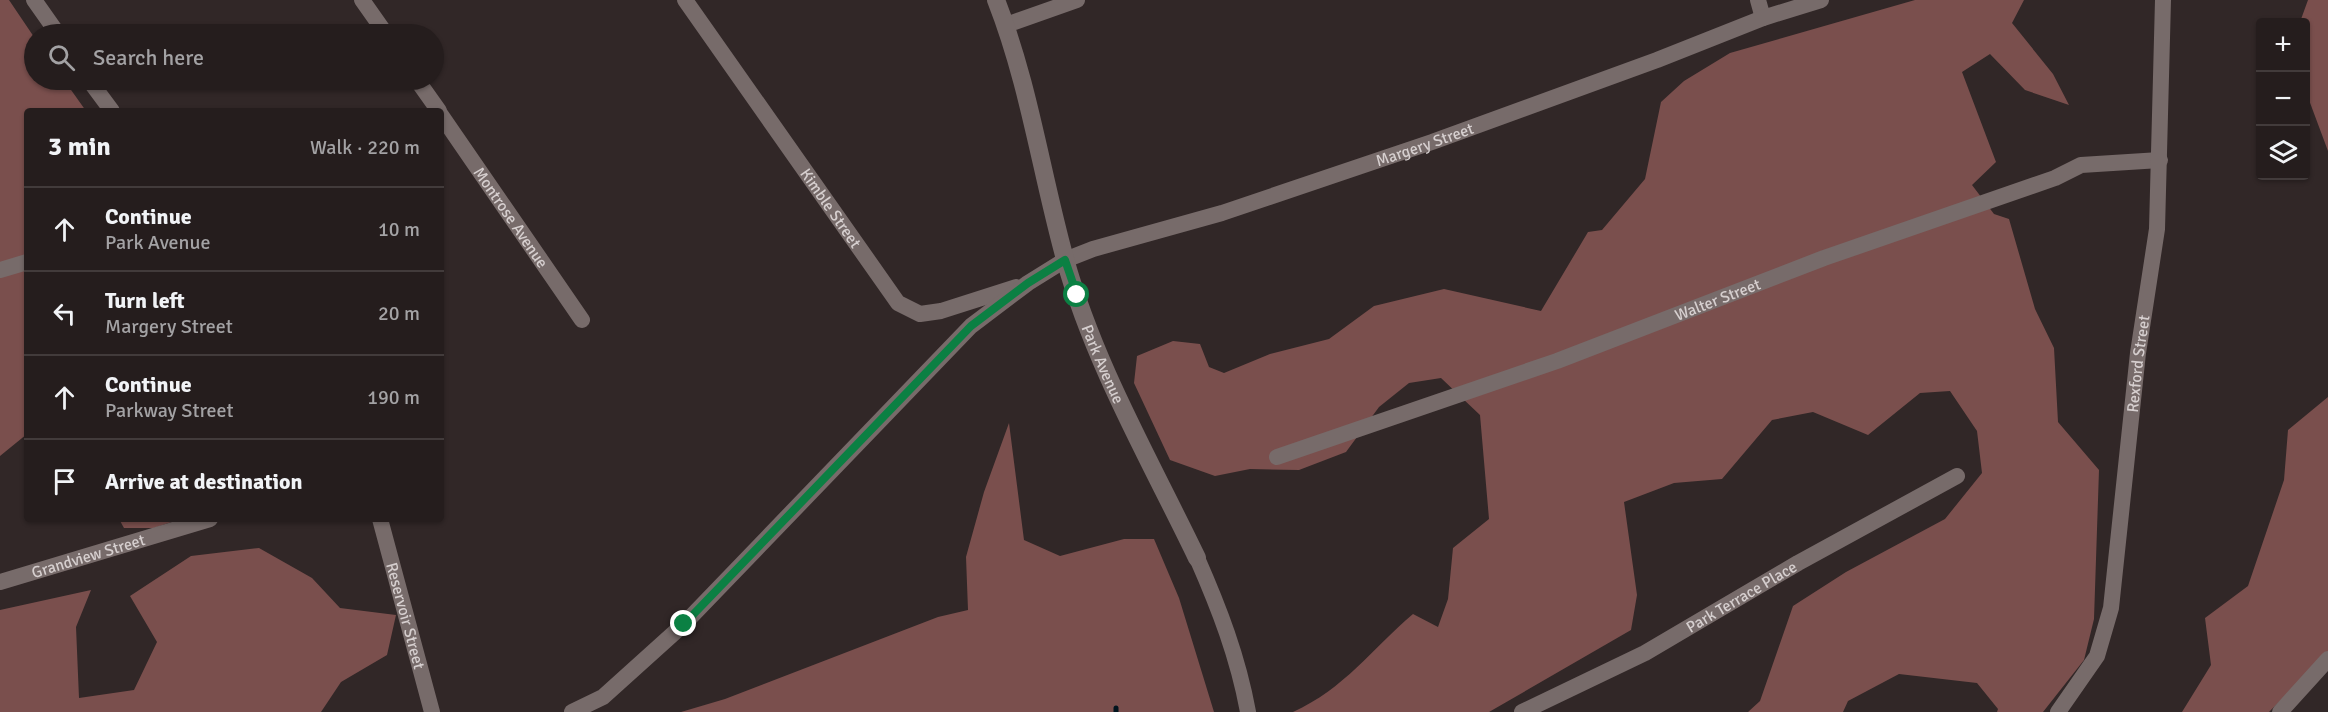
<!DOCTYPE html>
<html lang="en">
<head>
<meta charset="utf-8">
<style>
  :root { --surface:#251d1d; --page:#312a2a; --text:#f1f3f6; --muted:#a3a2a4; --line:#423b3b }
  body { margin:0; font-family:Signika,sans-serif; background:var(--page); color:var(--text) }
  .controls { position:absolute; right:18px; top:18px; display:grid; overflow:hidden; border-radius:6px; box-shadow:0 2px 4px #0004 }
  .controls button { width:54px; height:54px; display:grid; place-items:center; padding:0; border:0; border-bottom:2px solid var(--line); background:var(--surface); color:var(--text); font:30px sans-serif }
  .stop { position:absolute; width:18px; height:18px; margin:-14px; border:4px solid #0b8043; border-radius:50%; background:#fff }
  .stop.end { background:#0b8043; border-color:#fff; box-shadow:0 2px 6px #0008 }
  .list { margin:0; padding:0; list-style:none }
  h2 { display:flex; justify-content:space-between; align-items:center; height:78px; margin:0; padding:0 24px; font-size:26px }
  h2 small { font-size:20px; font-weight:400; color:var(--muted) }
  .list li { display:grid; grid-template-columns:39px 1fr auto; gap:18px; align-items:center; box-sizing:border-box; height:84px; padding:0 24px; border-top:2px solid var(--line) }
  .list b { display:block; font-size:22px; white-space:nowrap }
  .list p { margin:0; font-size:20px; white-space:nowrap; color:var(--muted) }
  .list em { font-size:20px; font-style:normal; color:var(--muted) }
  .icon { flex:none; width:33px; height:33px; fill:none; stroke:currentColor; stroke-width:2; stroke-linecap:round; stroke-linejoin:round }
  .map { position:relative; flex:none; width:2328px; height:712px; overflow:hidden }
  .search { position:absolute; background:var(--surface); box-shadow:0 2px 4px #0004; left:24px; top:24px; width:420px; height:66px; display:flex; align-items:center; gap:15px; box-sizing:border-box; padding:0 21px; border-radius:33px; color:var(--muted); font-size:22px }
  .panel { position:absolute; background:var(--surface); box-shadow:0 2px 4px #0004; left:24px; top:108px; width:420px; height:414px; border-radius:6px }
  .map>svg:first-child { display:block }
  .forest { fill:#7a4f4d }
  .lines { fill:none; stroke-linecap:round; stroke-linejoin:round }
  .stream { stroke:#01141e; stroke-width:5 }
  .street { stroke:#776b6a; stroke-width:16 }
  .secondary { stroke:#776b6a; stroke-width:18 }
  .route { stroke:#0b8043; stroke-width:8 }
  .labels { text-anchor:middle; stroke-width:5; stroke-linejoin:round; paint-order:stroke }
  .street-label { font-size:16px; fill:#d6cfcf; stroke:#312727 }
</style>
</head>
<body>
<div class="map">
<svg width="2328" height="712" viewBox="0 0 2328 712">
  <rect width="100%" height="100%" fill="#312727"/>
  <g class="forest">
    <polygon points="0,0 9,0 34,37 34,80 64,80 86,111 27,111 27,434 0,456"/>
    <path d="M1915,0H2024L2012,23L2053,74L2069,105L2025,90L1990,54L1962,72L1996,162L1972,185L1994,214L2009,219L2035,309L2054,348L2058,422L2099,470L2094,619L2084,660L2043,712H1997L1998,709L1977,683L1899,674L1848,701L1843,712H1748L1760,701L1793,606L1846,572L1945,519L1982,473L1977,431L1950,391L1920,393L1868,435L1813,412L1772,420L1722,479L1674,483L1624,502L1637,595L1631,630L1489,712H1293C1344,689 1372,649 1413,614L1438,627L1448,599L1453,548L1489,519L1480,415L1441,378L1409,383L1379,407L1346,452L1299,470L1250,469L1215,476L1170,460L1134,383L1137,356L1173,341L1200,344L1209,367L1224,373L1270,354L1329,339L1374,306L1444,289L1541,311L1588,232L1602,230L1645,179L1661,102L1684,81L1730,53Z"/>
    <polygon points="2308,0 2328,0 2328,151 2306,92 2306,22 2300,22"/>
    <polygon points="2328,397 2328,652 2269,712 2182,712 2211,665 2205,618 2248,586 2284,480 2288,430"/>
    <polygon points="1009,423 1024,540 1060,556 1124,539 1154,539 1179,598 1214,712 681,712 725,699 938,617 968,610 966,557 984,492"/>
    <polygon points="119,519 180,519 154,528 124,528"/>
    <polygon points="259,548 312,578 340,608 396,615 387,655 341,682 321,712 0,712 0,610 91,590 76,627 79,698 134,690 157,642 130,596 191,556"/>
  </g>
  <g class="lines">
    <polyline class="stream" points="1116,708 1116,712"/>
    <g class="street">
      <polyline points="34,0 58,34"/>
      <polyline points="362,0 386,34"/>
      <path id="s1" d="M685,0L898,303L920,314L941,311L1016,287"/>
      <polyline points="1758,0 1763,18"/>
      <polyline points="1006,25 1077,0"/>
      <polyline points="89,80 112,111"/>
      <polyline points="417,80 439,111"/>
      <path id="s2" d="M441,115L582,320"/>
      <polyline points="0,270 27,262"/>
      <path id="s3" d="M1277,457L1557,361L1824,258L2055,178L2081,165L2160,160"/>
      <path id="s4" d="M380,519L432,712"/>
      <path d="M1197,558C1219,608 1238,657 1248,712"/>
      <path id="s5" d="M0,582L210,519"/>
      <path id="s6" d="M572,712L603,697L684,624L971,326L1028,283L1065,260L1093,249L1222,213L1432,142L1657,60L1763,18L1821,0"/>
      <path id="s7" d="M1522,712L1645,653L1798,563L1957,476"/>
      <path id="s8" d="M2058,712L2097,656L2111,608L2138,353L2157,229L2163,0"/>
      <polyline points="2280,712 2328,659"/>
    </g>
    <path class="secondary" id="s9" d="M996,0C1029,84 1041,172 1065,259C1094,364 1150,460 1197,558"/>
  </g>
  <g class="lines">
    <polyline class="route" points="684,624 971,326 1028,283 1065,260 1077,295"/>
  </g>
  <g class="labels">
    <g class="street-label">
      <text dy="6" stroke="none"><textPath href="#s6" startOffset="1050">Margery Street</textPath></text>
      <text dy="6" stroke="none"><textPath href="#s1" startOffset="254">Kimble Street</textPath></text>
      <text dy="6" stroke="none"><textPath href="#s2" startOffset="124">Montrose Avenue</textPath></text>
      <text dy="6" stroke="none"><textPath href="#s3" startOffset="468">Walter Street</textPath></text>
      <text dy="6" stroke="none"><textPath href="#s9" startOffset="380">Park Avenue</textPath></text>
      <text dy="6" stroke="none"><textPath href="#s8" startOffset="364">Rexford Street</textPath></text>
      <text dy="6" stroke="none"><textPath href="#s5" startOffset="92">Grandview Street</textPath></text>
      <text dy="6" stroke="none"><textPath href="#s7" startOffset="248">Park Terrace Place</textPath></text>
      <text dy="6" stroke="none"><textPath href="#s4" startOffset="100">Reservoir Street</textPath></text>
    </g>
  </g>
</svg>
<div class="controls">
<button>+</button>
<button>−</button>
<button><svg class="icon" aria-label="layers" viewBox="0 0 24 24"><path d="M12 4l9 5-9 5-9-5zM3 14l9 5 9-5"/></svg></button>
</div>
<div class="stop" style="left:1077px;top:295px"></div>
<div class="stop end" style="left:684px;top:624px"></div>
<div class="search"><svg class="icon" aria-label="search" viewBox="0 0 24 24"><circle cx="10" cy="10" r="6"/><path d="M15 15l6 6"/></svg>Search here</div>
<section class="panel">
<h2>3 min<small>Walk · 220 m</small></h2>
<ul class="list">
<li><svg class="icon" aria-label="ahead" viewBox="0 0 24 24"><path d="M12 20V5M6 11l6-6 6 6"/></svg><div><b>Continue</b><p>Park Avenue</p></div><em>10 m</em></li>
<li><svg class="icon" aria-label="left" viewBox="0 0 24 24"><path d="M17 20v-9H6M10 6l-5 5 5 5"/></svg><div><b>Turn left</b><p>Margery Street</p></div><em>20 m</em></li>
<li><svg class="icon" aria-label="ahead" viewBox="0 0 24 24"><path d="M12 20V5M6 11l6-6 6 6"/></svg><div><b>Continue</b><p>Parkway Street</p></div><em>190 m</em></li>
<li><svg class="icon" aria-label="arrive" viewBox="0 0 24 24"><path d="M6 21V4h12l-3 4 3 4H6"/></svg><div><b>Arrive at destination</b></div></li>
</ul>
</section>
</div>
</body>
</html>
